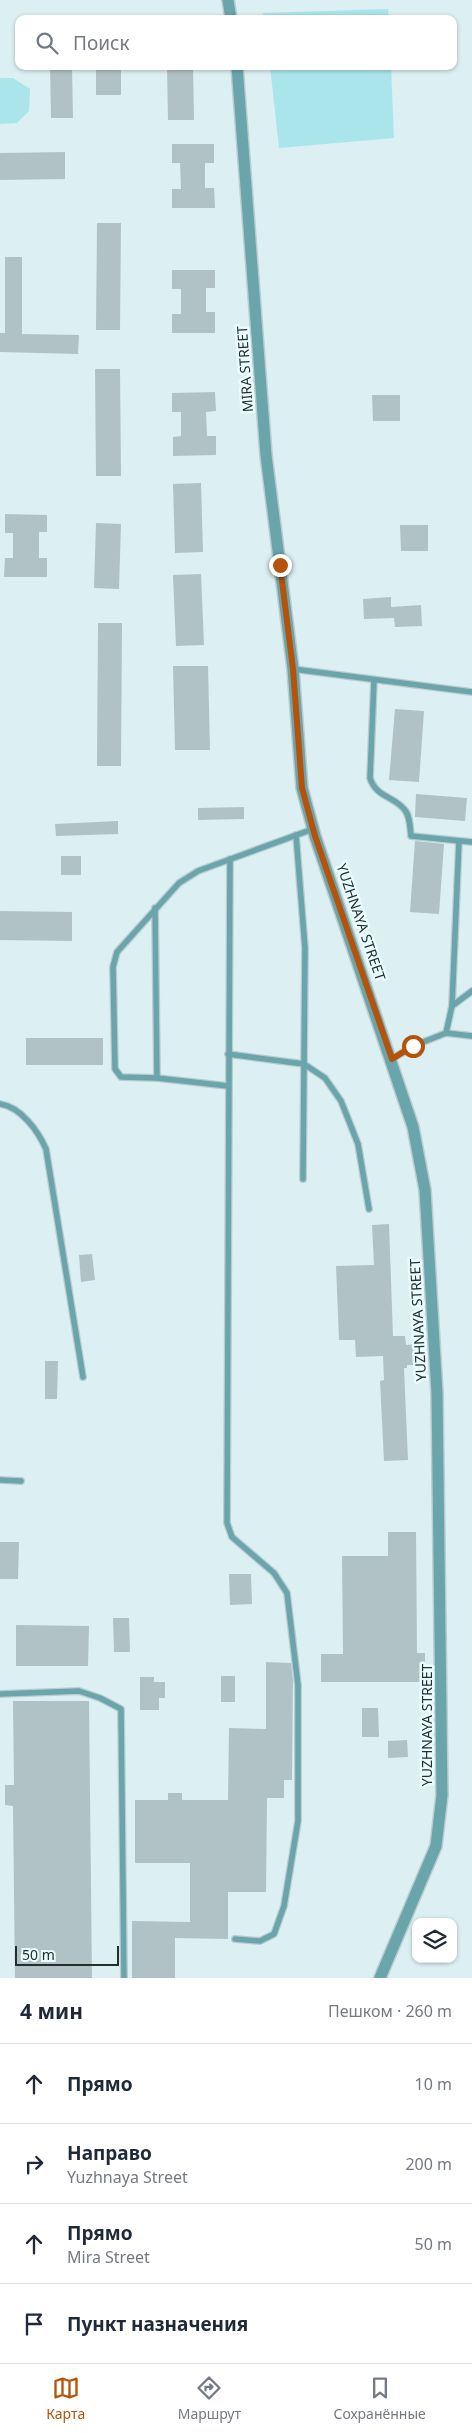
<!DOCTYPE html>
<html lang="ru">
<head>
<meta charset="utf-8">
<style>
  :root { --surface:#fff; --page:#f2f2f3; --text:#1f2937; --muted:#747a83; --line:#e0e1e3; --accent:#b45309 }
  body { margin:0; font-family:"Noto Sans",sans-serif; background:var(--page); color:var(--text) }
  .controls { position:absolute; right:15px; bottom:15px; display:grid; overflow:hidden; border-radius:10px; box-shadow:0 1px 4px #0004 }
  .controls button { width:45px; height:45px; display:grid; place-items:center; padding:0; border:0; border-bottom:1px solid var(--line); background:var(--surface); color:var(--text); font:25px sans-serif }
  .scale { position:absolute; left:15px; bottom:12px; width:104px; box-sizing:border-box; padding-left:5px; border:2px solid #252d2e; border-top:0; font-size:14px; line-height:18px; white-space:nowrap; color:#252d2e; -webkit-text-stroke:4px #e9fcff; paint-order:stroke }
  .stop { position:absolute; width:15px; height:15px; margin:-11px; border:4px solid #b45309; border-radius:50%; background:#fff }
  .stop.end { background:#b45309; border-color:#fff; box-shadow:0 1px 5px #0008 }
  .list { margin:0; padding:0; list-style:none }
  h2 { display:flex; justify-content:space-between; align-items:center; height:65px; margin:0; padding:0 20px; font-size:21px }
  h2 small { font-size:16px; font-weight:400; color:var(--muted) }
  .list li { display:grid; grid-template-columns:32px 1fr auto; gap:15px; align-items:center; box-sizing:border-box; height:80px; padding:0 20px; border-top:1px solid var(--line) }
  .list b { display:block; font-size:19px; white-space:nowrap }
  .list p { margin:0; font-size:16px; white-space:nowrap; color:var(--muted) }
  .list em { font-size:16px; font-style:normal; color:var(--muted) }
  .icon { flex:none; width:28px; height:28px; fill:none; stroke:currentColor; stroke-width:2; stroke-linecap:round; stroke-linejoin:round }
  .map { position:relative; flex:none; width:472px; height:1978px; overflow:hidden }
  .search { position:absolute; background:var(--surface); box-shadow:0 1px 4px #0004; left:15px; right:15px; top:15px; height:55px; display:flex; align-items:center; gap:12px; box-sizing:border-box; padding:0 18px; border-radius:10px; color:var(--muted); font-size:19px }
  .sheet { height:385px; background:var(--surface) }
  nav { display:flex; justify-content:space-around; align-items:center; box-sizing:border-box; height:70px; border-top:1px solid var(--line); background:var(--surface); font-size:14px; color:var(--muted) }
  nav a { display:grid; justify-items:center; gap:2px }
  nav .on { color:var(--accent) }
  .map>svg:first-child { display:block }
  .green { fill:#aae5ec }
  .building { fill:#b0c2c5 }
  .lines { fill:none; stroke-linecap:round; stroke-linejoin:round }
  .lane-casing { stroke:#bbcccf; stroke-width:8 }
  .street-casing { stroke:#bbcccf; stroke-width:14 }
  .lane { stroke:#6aa5ac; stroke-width:5.5 }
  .street { stroke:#6aa5ac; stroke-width:11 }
  .route { stroke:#b45309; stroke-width:6 }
  .labels { text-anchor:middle; stroke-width:5; stroke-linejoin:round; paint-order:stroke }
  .street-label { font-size:14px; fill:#252d2e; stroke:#e9fcff }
</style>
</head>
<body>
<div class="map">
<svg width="472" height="1978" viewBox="0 0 472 1978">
  <rect width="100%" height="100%" fill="#dceff2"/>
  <g class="green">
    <polygon points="388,9 389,19 264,19 263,13"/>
    <polygon points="270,66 391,66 394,138 279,148"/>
    <polygon points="0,78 13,78 30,89 29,111 17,123 0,124"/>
  </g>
  <g class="building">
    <rect x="96" y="66" width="25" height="29"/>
    <polygon points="167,66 193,66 194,120 168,120"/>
    <polygon points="50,67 72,67 73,118 51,118"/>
    <polygon points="172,144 214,144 214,163 205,163 205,188 214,188 215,208 172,208 172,189 181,189 180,163 172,163"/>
    <polygon points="65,152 65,179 0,180 0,153"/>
    <polygon points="97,223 121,223 120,330 96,330"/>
    <polygon points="5,257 22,257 22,334 79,335 78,354 0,352 0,333 5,333"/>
    <polygon points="172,270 215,270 215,288 206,288 206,312 215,312 215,333 172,333 172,314 181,314 181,289 172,289"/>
    <polygon points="95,369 120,369 121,476 96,476"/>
    <polygon points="215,392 216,411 206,412 207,436 216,436 216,455 173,456 173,437 181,436 181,412 172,412 172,393"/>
    <polygon points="372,395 400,395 400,421 373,421"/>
    <polygon points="201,483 203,552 175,553 173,484"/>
    <polygon points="5,514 47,515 47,532 39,532 39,558 47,558 47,577 4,577 5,558 13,558 13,533 5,533"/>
    <polygon points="96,523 121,524 119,589 94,588"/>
    <polygon points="400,525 428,525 428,551 401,551"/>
    <polygon points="201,574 204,645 176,646 173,575"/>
    <polygon points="391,597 391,607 421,605 422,626 395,627 394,618 364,619 363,599"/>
    <polygon points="98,623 122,623 121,766 97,766"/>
    <polygon points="173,666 208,666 210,750 175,750"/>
    <polygon points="395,709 424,711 419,782 389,780"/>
    <polygon points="416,794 467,798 465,821 415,817"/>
    <polygon points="244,807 244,819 198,820 198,808"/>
    <polygon points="118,821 118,834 56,836 55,824"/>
    <polygon points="415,841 444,844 439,914 410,912"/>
    <rect x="61" y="856" width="20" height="19"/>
    <polygon points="0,911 72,912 72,941 0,940"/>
    <rect x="26" y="1038" width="77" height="27"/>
    <polygon points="389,1224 393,1336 405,1336 406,1345 417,1344 418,1365 407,1365 407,1368 404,1368 408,1460 384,1461 380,1381 384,1380 383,1356 356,1357 355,1340 339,1340 336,1266 374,1265 372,1225"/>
    <polygon points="92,1254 95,1280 81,1282 79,1255"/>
    <polygon points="45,1361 58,1361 57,1399 45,1399"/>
    <polygon points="388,1532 416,1532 417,1653 425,1653 425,1682 321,1682 321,1654 343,1654 342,1556 388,1556"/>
    <polygon points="0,1542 19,1542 18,1579 0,1579"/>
    <polygon points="229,1574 251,1574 252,1604 230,1605"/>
    <polygon points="113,1618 129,1618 130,1652 114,1652"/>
    <polygon points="16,1625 89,1626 88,1666 16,1666"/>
    <polygon points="266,1662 291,1663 293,1680 292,1780 284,1780 284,1798 267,1798 266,1892 228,1892 228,1939 175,1938 175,1978 132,1978 132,1921 190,1922 190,1863 135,1863 135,1800 168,1800 168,1793 182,1793 182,1800 228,1800 229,1728 266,1729"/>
    <rect x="221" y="1676" width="14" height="26"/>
    <polygon points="140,1677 154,1677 154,1682 165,1682 165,1698 159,1698 159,1710 140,1710"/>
    <polygon points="13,1701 89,1701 92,1978 15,1978 13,1806 5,1805 5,1785 14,1785"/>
    <polygon points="362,1708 378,1708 379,1737 362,1737"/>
    <polygon points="407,1740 408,1757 388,1758 388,1741"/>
  </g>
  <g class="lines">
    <g class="lane-casing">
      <g id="lane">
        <polyline points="293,669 472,692"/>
        <path d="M374,681L370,778C376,797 393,796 404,809C410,815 410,827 411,836L472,842"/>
        <polyline points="296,835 305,948 303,1179"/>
        <polyline points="230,859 227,1523 232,1537 274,1573 287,1593 298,1685 298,1821 284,1906 274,1934 260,1941 235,1939"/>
        <polyline points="155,908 157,1078"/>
        <polyline points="452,1006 472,991"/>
        <polyline points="446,1033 452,1006 459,841"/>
        <polyline points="228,1054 304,1064 325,1078 341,1101 358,1144 369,1209"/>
        <polyline points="392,1059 413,1046 446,1033 472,1036"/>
        <polyline points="228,1086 157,1078 121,1077 115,1069 113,967 117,952 179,883 198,871 313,829"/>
        <path d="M0,1104C21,1107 38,1131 46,1149L83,1377"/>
        <polyline points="0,1480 21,1481"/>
        <polyline points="0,1694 79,1691 100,1698 121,1709 124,1978"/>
      </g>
    </g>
    <g class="street-casing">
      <g id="street">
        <polyline points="228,0 231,19"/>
        <polyline points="237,66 266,455 293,669 302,788 315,836 413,1127 425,1190 437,1393 442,1795 436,1846 380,1978"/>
      </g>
    </g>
    <use href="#lane" class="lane"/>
    <use href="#street" class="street"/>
  </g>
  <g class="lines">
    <polyline class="route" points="280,565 293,669 302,788 315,836 392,1059 413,1046"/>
  </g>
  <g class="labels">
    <g class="street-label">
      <text transform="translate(245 369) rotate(-94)" y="5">MIRA STREET</text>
      <text transform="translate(361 922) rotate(71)" y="5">YUZHNAYA STREET</text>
      <text transform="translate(418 1320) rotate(-93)" y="5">YUZHNAYA STREET</text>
      <text transform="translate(427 1725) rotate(-90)" y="5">YUZHNAYA STREET</text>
    </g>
  </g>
</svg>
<div class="controls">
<button><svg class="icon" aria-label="layers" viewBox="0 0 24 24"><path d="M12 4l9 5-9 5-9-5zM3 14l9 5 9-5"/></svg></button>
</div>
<div class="scale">50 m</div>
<div class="stop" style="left:413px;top:1046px"></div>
<div class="stop end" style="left:280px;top:565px"></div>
<div class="search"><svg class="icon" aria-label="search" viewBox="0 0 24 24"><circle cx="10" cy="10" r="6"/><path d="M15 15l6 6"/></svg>Поиск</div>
</div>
<section class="sheet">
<h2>4 мин<small>Пешком · 260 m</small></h2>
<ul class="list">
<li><svg class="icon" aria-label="ahead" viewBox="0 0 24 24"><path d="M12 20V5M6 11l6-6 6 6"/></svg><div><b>Прямо</b></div><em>10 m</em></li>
<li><svg class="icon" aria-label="right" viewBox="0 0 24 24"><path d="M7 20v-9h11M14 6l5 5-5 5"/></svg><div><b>Направо</b><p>Yuzhnaya Street</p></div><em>200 m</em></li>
<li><svg class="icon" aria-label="ahead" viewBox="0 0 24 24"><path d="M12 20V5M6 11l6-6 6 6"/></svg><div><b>Прямо</b><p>Mira Street</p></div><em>50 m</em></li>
<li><svg class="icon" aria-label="arrive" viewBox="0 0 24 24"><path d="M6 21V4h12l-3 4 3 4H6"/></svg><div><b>Пункт назначения</b></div></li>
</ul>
</section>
<nav>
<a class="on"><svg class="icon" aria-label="map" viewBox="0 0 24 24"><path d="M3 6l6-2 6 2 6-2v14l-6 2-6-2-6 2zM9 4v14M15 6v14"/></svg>Карта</a>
<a><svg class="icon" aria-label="directions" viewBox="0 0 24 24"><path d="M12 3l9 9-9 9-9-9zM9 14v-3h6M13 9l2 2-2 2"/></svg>Маршрут</a>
<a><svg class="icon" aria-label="saved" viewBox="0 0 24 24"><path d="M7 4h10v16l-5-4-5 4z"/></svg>Сохранённые</a>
</nav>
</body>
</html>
